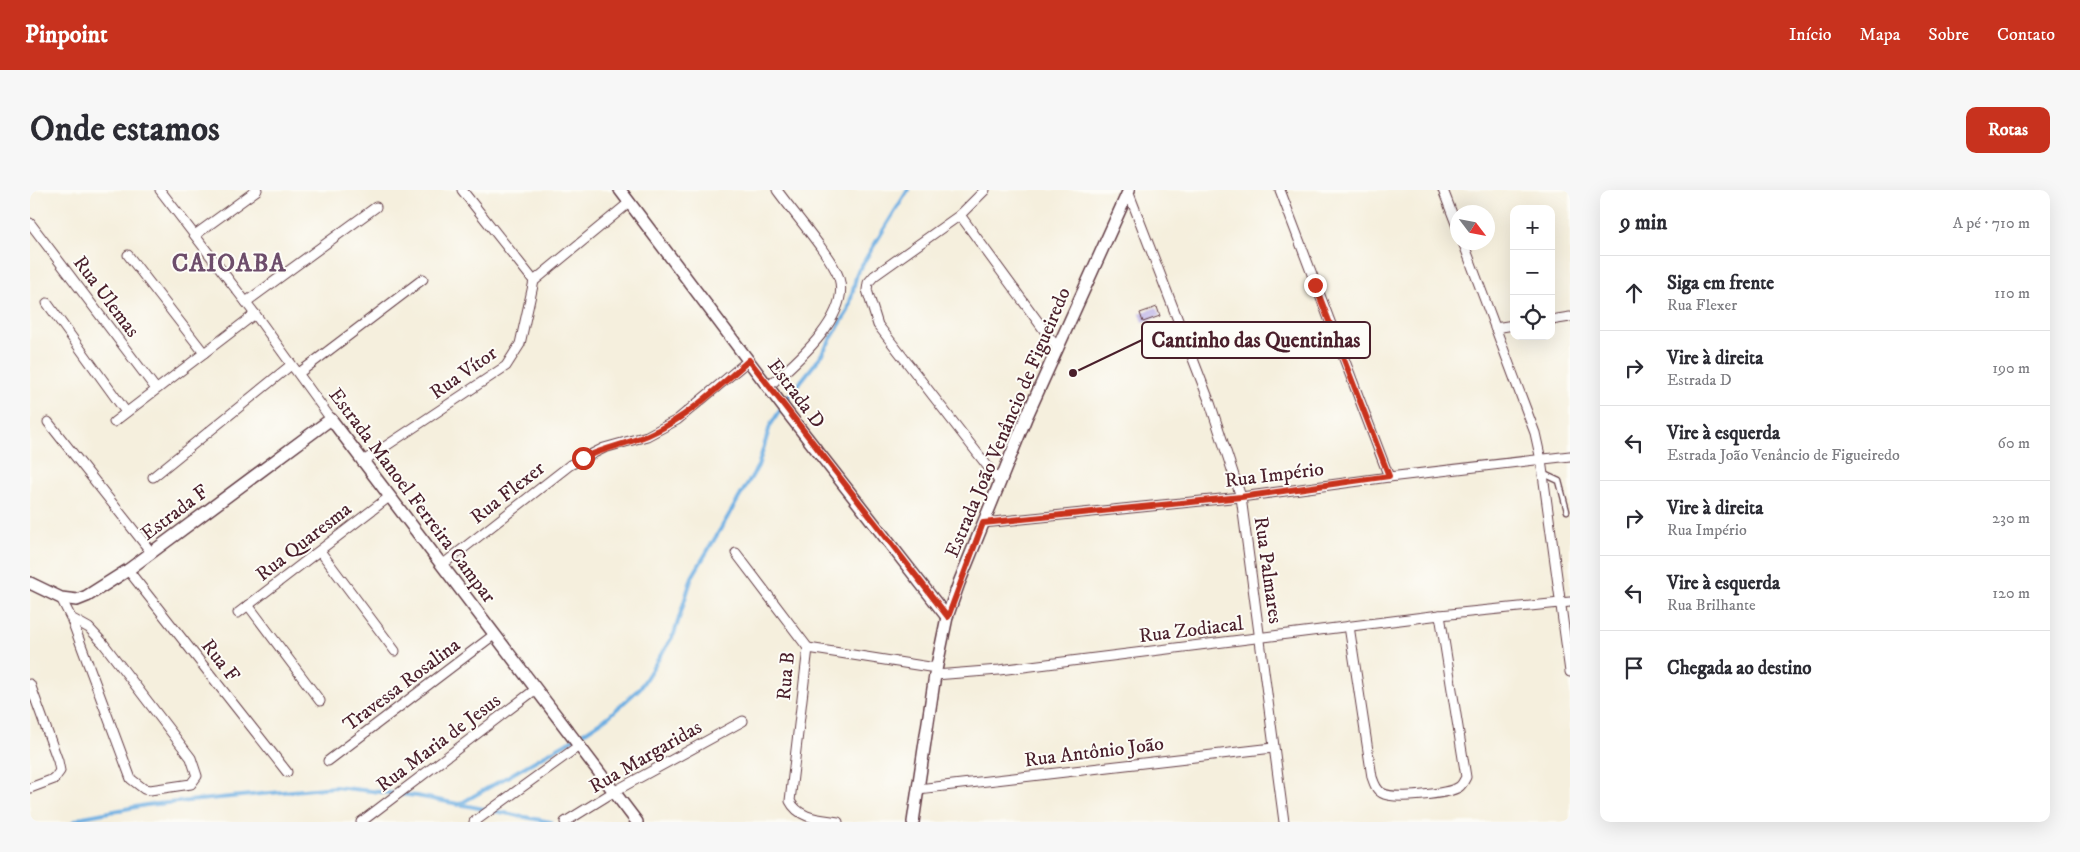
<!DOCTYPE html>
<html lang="pt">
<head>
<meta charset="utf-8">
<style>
  :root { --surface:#fff; --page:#f7f7f7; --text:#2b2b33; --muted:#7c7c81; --line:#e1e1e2; --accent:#c8321e }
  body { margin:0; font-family:"IM FELL DW Pica",serif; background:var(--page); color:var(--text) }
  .controls { position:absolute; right:15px; top:15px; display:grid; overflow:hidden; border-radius:10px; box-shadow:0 5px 20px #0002 }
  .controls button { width:45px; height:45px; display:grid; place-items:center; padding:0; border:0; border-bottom:1px solid var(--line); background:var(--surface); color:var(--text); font:25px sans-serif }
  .compass { position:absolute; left:1420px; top:15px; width:45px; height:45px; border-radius:50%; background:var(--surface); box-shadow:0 5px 20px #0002; rotate:122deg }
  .stop { position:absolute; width:15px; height:15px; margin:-11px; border:4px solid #c8321e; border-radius:50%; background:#fff }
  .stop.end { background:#c8321e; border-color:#fff; box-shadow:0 1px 5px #0008 }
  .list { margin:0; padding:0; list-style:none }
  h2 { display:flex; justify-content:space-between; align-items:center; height:65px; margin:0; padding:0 20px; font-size:21px }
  h2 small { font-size:16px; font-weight:400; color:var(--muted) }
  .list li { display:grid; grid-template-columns:32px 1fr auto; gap:15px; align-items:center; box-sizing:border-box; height:75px; padding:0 20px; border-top:1px solid var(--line) }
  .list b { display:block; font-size:19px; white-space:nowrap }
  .list p { margin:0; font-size:16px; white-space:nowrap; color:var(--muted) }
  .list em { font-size:16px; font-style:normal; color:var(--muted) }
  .icon { flex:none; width:28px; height:28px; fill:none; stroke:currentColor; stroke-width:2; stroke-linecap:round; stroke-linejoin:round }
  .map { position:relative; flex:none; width:1540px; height:632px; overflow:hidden; border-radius:10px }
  header { display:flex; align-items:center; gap:30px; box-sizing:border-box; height:70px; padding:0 25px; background:var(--accent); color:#fff }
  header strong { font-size:24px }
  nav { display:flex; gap:28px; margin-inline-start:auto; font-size:18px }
  .intro { display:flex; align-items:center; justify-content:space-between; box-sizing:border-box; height:120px; padding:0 30px }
  h1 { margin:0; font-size:35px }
  .button { padding:12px 22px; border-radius:10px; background:var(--accent); color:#fff; font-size:18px; font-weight:700 }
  main { display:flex; gap:30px; padding:0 30px }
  aside { flex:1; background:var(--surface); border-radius:10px; box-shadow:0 5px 20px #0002 }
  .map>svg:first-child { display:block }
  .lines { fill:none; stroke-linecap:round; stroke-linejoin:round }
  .stream { stroke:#6eafe2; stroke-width:4 }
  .building { fill:#aea2e2 }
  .service-casing { stroke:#643e46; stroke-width:7 }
  .minor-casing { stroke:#643e46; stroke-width:11 }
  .tertiary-casing { stroke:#643e46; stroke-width:14 }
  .service { stroke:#fff; stroke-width:4.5 }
  .minor { stroke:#fff; stroke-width:9 }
  .tertiary { stroke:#fff; stroke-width:11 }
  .route { stroke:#c8321e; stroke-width:6 }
  .labels { text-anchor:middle; stroke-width:4; stroke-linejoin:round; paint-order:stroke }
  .street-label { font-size:20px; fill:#4a1f2b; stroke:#fdfcf7 }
  .district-label { font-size:25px; font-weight:bold; letter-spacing:1px; fill:#6d4d6b; stroke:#fdfcf7 }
  .leader { fill:none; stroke:#4a1f2b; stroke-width:2 }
  .callout-dot { fill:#4a1f2b; stroke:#fdfcf7; stroke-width:2 }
  .callout { fill:#fdfcf7; stroke:#4a1f2b; stroke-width:2 }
  .callout-label { font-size:21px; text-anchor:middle; font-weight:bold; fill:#4a1f2b }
</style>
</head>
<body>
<header>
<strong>Pinpoint</strong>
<nav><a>Início</a><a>Mapa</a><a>Sobre</a><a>Contato</a></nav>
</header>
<div class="intro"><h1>Onde estamos</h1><a class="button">Rotas</a></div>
<main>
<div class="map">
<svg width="1540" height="632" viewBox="0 0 1540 632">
  <rect width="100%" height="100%" fill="#fdfcf7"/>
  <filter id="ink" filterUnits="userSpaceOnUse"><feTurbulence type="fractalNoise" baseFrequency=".02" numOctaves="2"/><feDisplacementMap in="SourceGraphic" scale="10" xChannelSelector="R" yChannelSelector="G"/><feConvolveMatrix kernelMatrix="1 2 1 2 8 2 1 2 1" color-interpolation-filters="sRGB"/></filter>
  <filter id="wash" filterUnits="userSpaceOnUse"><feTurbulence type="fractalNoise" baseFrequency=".0096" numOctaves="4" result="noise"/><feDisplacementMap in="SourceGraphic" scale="20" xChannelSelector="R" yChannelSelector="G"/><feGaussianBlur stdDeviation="1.12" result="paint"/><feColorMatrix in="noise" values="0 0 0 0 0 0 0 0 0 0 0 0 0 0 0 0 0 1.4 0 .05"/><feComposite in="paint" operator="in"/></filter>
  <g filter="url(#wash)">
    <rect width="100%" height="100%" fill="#f5efdd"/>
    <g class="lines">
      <g class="stream">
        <polyline points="428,615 552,544 578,527 610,498 644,444 662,387 728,276 740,236 759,206 788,170 818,121 827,83 878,0"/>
        <polyline points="43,632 53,627 116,615 305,597 387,606 521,632"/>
      </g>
    </g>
    <g id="blocks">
      <polygon class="building" points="1127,117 1130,126 1113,132 1110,123"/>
    </g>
  </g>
  <g filter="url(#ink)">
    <use href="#blocks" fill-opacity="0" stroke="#643e46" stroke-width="1"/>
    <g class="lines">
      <g class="service-casing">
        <polyline id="service" points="1514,284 1529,291 1537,321"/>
      </g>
      <g class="minor-casing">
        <g id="minor">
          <polyline points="130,0 225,124 301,229"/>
          <polyline points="432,0 504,91"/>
          <polyline points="955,0 930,25 844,86 838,93 837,100 848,135 969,291"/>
          <polyline points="1250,0 1359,287"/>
          <polyline points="1413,0 1428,39"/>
          <polyline points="1098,1 1180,213 1211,307 1254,632"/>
          <polyline points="930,25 1028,159"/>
          <polyline points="0,33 126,199"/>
          <polyline points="165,45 227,0"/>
          <polyline points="1433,52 1505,243 1511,270 1540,482"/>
          <polyline points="98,65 174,163"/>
          <polyline points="216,112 346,17"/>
          <polyline points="17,113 96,222"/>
          <polyline points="1521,130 1540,127"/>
          <polyline points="1465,138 1484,135"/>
          <polyline points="269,183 393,89"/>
          <path d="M739,196C764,174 821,127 809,88C802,67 761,20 747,0"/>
          <polyline points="18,232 121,362"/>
          <polyline points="84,232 225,124"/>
          <polyline points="332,272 476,176 490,154 504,91 600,12"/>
          <polyline points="123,287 261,175"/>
          <polyline points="953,333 1211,307 1359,287 1540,266"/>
          <polyline points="290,361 365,461"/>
          <path d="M706,363L778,458L760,611C769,629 790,629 808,632"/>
          <polyline points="412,375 540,275 574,258 617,246 647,230 719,170"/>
          <polyline points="98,380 257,582"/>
          <polyline points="31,408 41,428 101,589 114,599 120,600 161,594 167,586 161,568 73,453 59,438 41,428"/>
          <polyline points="218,415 290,511"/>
          <polyline points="208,423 359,307"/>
          <path d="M1319,436L1342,587C1344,593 1346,600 1352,603C1363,610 1418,604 1429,597C1432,595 1434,591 1436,587L1410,425"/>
          <polyline points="778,458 906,478"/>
          <polyline points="905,485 969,480 1410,425 1540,412"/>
          <polyline points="0,494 28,571 30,581 24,589 0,598"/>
          <polyline points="298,571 465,444"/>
          <polyline points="888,599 1243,558"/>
          <polyline points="331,632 506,499"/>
          <polyline points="444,632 550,555"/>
          <polyline points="535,632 585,601 713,531"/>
        </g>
      </g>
      <g class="tertiary-casing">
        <g id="tertiary">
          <polyline points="590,0 757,222 917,427"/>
          <polyline points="0,393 31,408 47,410 57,406 98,380 301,229 607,632"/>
          <polyline points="883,632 905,485 917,427 929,393 996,228 1099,0"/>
        </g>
      </g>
      <use href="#service" class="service"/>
      <use href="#minor" class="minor"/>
      <use href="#tertiary" class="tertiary"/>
    </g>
  </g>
  <g class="lines" filter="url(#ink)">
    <path class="route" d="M553,268C574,258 597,254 618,245C657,228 688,198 719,170L918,427L953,333L1211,307L1359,286L1285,95"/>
  </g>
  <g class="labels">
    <g class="street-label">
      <text transform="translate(77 106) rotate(53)" y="7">Rua Ulemas</text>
      <text transform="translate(433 182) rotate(-35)" y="7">Rua Vítor</text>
      <text transform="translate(767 203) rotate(53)" y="7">Estrada D</text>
      <text transform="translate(977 232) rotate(-67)" y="7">Estrada João Venâncio de Figueiredo</text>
      <text transform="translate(1244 284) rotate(-7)" y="7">Rua Império</text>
      <text transform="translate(477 302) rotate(-38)" y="7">Rua Flexer</text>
      <text transform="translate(383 305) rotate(53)" y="7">Estrada Manoel Ferreira Campar</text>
      <text transform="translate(144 322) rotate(-37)" y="7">Estrada F</text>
      <text transform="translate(273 351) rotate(-38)" y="7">Rua Quaresma</text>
      <text transform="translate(1239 380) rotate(82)" y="7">Rua Palmares</text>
      <text transform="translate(1161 439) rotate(-7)" y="7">Rua Zodiacal</text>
      <text transform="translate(191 470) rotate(52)" y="7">Rua F</text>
      <text transform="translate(755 486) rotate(-85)" y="7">Rua B</text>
      <text transform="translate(371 494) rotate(-37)" y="7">Travessa Rosalina</text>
      <text transform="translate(408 552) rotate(-37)" y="7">Rua Maria de Jesus</text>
      <text transform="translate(1064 561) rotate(-7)" y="7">Rua Antônio João</text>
      <text transform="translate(615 566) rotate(-30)" y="7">Rua Margaridas</text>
    </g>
    <g class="district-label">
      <text x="199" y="81">CAIOABA</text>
    </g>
  </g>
  <path class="leader" d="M1043 183L1112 150"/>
  <circle class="callout-dot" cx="1043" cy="183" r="5"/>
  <rect class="callout" x="1112" y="132" width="228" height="36" rx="5"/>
  <g class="callout-label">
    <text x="1226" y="157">Cantinho das Quentinhas</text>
  </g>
</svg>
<div class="controls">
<button>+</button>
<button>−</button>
<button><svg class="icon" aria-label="locate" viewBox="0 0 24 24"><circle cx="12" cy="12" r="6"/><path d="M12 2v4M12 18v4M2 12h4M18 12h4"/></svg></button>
</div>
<svg class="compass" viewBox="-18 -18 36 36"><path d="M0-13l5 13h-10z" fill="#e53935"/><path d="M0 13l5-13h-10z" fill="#7c7c81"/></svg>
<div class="stop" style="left:553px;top:268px"></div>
<div class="stop end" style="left:1285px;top:95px"></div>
</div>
<aside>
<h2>9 min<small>A pé · 710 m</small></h2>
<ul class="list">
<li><svg class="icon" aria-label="ahead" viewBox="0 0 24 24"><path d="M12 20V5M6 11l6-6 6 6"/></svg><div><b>Siga em frente</b><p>Rua Flexer</p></div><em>110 m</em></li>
<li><svg class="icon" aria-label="right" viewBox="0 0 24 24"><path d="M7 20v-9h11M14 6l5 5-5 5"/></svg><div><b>Vire à direita</b><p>Estrada D</p></div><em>190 m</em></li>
<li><svg class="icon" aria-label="left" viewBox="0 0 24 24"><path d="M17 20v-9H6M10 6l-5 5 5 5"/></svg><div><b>Vire à esquerda</b><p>Estrada João Venâncio de Figueiredo</p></div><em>60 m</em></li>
<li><svg class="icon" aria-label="right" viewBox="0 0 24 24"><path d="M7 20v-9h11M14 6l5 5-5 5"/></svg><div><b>Vire à direita</b><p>Rua Império</p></div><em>230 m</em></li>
<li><svg class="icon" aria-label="left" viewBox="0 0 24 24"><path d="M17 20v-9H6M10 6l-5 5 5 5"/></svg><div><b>Vire à esquerda</b><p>Rua Brilhante</p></div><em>120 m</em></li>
<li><svg class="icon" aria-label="arrive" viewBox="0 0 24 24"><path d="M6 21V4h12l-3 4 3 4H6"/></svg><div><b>Chegada ao destino</b></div></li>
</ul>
</aside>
</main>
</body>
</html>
